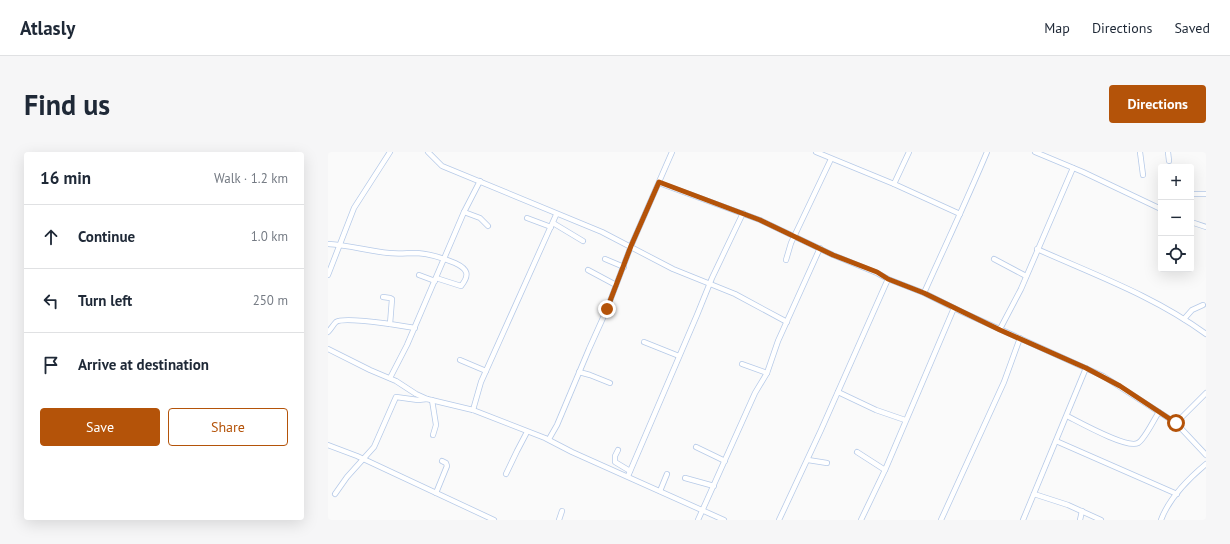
<!DOCTYPE html>
<html lang="en">
<head>
<meta charset="utf-8">
<style>
  :root { --surface:#fff; --page:#f6f6f7; --text:#1f2937; --muted:#747a83; --line:#e0e1e3; --accent:#b45309 }
  body { margin:0; font-family:"PT Sans",sans-serif; background:var(--page); color:var(--text) }
  .controls { position:absolute; right:12px; top:12px; display:grid; overflow:hidden; border-radius:4px; box-shadow:0 4px 16px #0002 }
  .controls button { width:36px; height:36px; display:grid; place-items:center; padding:0; border:0; border-bottom:1px solid var(--line); background:var(--surface); color:var(--text); font:20px sans-serif }
  .stop { position:absolute; width:12px; height:12px; margin:-9px; border:3px solid #b45309; border-radius:50%; background:#fff }
  .stop.end { background:#b45309; border-color:#fff; box-shadow:0 1px 4px #0008 }
  .list { margin:0; padding:0; list-style:none }
  h2 { display:flex; justify-content:space-between; align-items:center; height:52px; margin:0; padding:0 16px; font-size:17px }
  h2 small { font-size:13px; font-weight:400; color:var(--muted) }
  .list li { display:grid; grid-template-columns:26px 1fr auto; gap:12px; align-items:center; box-sizing:border-box; height:64px; padding:0 16px; border-top:1px solid var(--line) }
  .list b { display:block; font-size:15px; white-space:nowrap }
  .list em { font-size:13px; font-style:normal; color:var(--muted) }
  .actions { display:flex; gap:8px; padding:12px 16px }
  .actions a { flex:1; padding:9px 0; border:1px solid var(--accent); border-radius:4px; text-align:center; font-size:14px; color:var(--accent) }
  .actions .main { background:var(--accent); color:#fff }
  .icon { flex:none; width:22px; height:22px; fill:none; stroke:currentColor; stroke-width:2; stroke-linecap:round; stroke-linejoin:round }
  .map { position:relative; flex:none; width:878px; height:368px; overflow:hidden; border-radius:4px }
  header { display:flex; align-items:center; gap:24px; box-sizing:border-box; height:56px; padding:0 20px; background:var(--surface); border-bottom:1px solid var(--line) }
  header strong { font-size:19px }
  nav { display:flex; gap:22px; margin-inline-start:auto; font-size:14px }
  .intro { display:flex; align-items:center; justify-content:space-between; box-sizing:border-box; height:96px; padding:0 24px }
  h1 { margin:0; font-size:28px }
  .button { padding:10px 18px; border-radius:4px; background:var(--accent); color:#fff; font-size:14px; font-weight:700 }
  main { display:flex; gap:24px; padding:0 24px }
  aside { flex:1; background:var(--surface); border-radius:4px; box-shadow:0 4px 16px #0002 }
  .map>svg:first-child { display:block }
  .lines { fill:none; stroke-linecap:round; stroke-linejoin:round }
  .street-casing { stroke:#b6cae8; stroke-width:6 }
  .street { stroke:#fff; stroke-width:4.5 }
  .route { stroke:#b45309; stroke-width:5 }
</style>
</head>
<body>
<header>
<strong>Atlasly</strong>
<nav><a>Map</a><a>Directions</a><a>Saved</a></nav>
</header>
<div class="intro"><h1>Find us</h1><a class="button">Directions</a></div>
<main>
<aside>
<h2>16 min<small>Walk · 1.2 km</small></h2>
<ul class="list">
<li><svg class="icon" aria-label="ahead" viewBox="0 0 24 24"><path d="M12 20V5M6 11l6-6 6 6"/></svg><div><b>Continue</b></div><em>1.0 km</em></li>
<li><svg class="icon" aria-label="left" viewBox="0 0 24 24"><path d="M17 20v-9H6M10 6l-5 5 5 5"/></svg><div><b>Turn left</b></div><em>250 m</em></li>
<li><svg class="icon" aria-label="arrive" viewBox="0 0 24 24"><path d="M6 21V4h12l-3 4 3 4H6"/></svg><div><b>Arrive at destination</b></div></li>
</ul>
<div class="actions"><a class="main">Save</a><a>Share</a></div>
</aside>
<div class="map">
<svg width="878" height="368" viewBox="0 0 878 368">
  <rect width="100%" height="100%" fill="#fafafa"/>
  <g class="lines">
    <g class="street-casing">
      <g id="street">
        <polyline points="100,0 114,14 274,80 345,117 407,142 459,170"/>
        <polyline points="488,0 566,32 632,62"/>
        <polyline points="707,0 755,20 833,57"/>
        <polyline points="812,0 815,23"/>
        <polyline points="840,0 841,9"/>
        <polyline points="331,31 432,68 505,103 549,121 560,127 596,141 634,160 775,224 848,271 878,303"/>
        <polyline points="566,32 581,0"/>
        <polyline points="863,42 878,42"/>
        <polyline points="136,60 152,66 160,74"/>
        <polyline points="199,66 223,75"/>
        <polyline points="863,70 878,75"/>
        <polyline points="225,71 255,89"/>
        <path d="M0,92C21,93 40,99 61,101C70,102 79,101 89,101C102,102 115,106 127,111C140,117 142,123 133,134L108,126"/>
        <path d="M709,97C767,123 826,144 878,182"/>
        <polyline points="277,107 296,115"/>
        <polyline points="666,107 698,124"/>
        <polyline points="458,108 463,91 503,7"/>
        <polyline points="260,118 288,133"/>
        <polyline points="0,123 26,56 62,0"/>
        <polyline points="91,123 107,129"/>
        <path d="M596,141C617,94 639,48 659,0"/>
        <polyline points="55,145 62,146 64,147 62,172 87,176"/>
        <polyline points="856,167 864,158 875,153"/>
        <polyline points="672,177 693,137 745,16"/>
        <path d="M0,180C3,177 5,173 8,170C15,165 53,171 62,172"/>
        <polyline points="316,190 351,204"/>
        <polyline points="0,197 42,218 68,229 88,242 99,247 145,258 217,286 244,300 396,368"/>
        <polyline points="132,208 158,219"/>
        <polyline points="414,212 439,221"/>
        <polyline points="251,220 262,223 282,231"/>
        <polyline points="62,226 79,193 136,60 152,29"/>
        <polyline points="510,240 548,258 577,268"/>
        <polyline points="104,248 108,273 105,283"/>
        <polyline points="145,258 153,230 228,63"/>
        <path d="M739,264C751,270 799,297 810,291C817,287 826,267 831,260"/>
        <polyline points="848,271 878,241"/>
        <polyline points="221,287 229,273 261,197 279,157 303,94 344,0"/>
        <polyline points="728,289 849,342"/>
        <polyline points="0,293 29,304 166,368"/>
        <polyline points="368,295 397,309"/>
        <polyline points="290,298 287,304 287,310 302,319"/>
        <polyline points="529,300 557,318"/>
        <polyline points="480,308 499,311"/>
        <polyline points="178,322 189,299 199,280"/>
        <polyline points="300,324 369,163 384,126 415,61"/>
        <polyline points="357,326 386,334"/>
        <polyline points="332,339 339,322"/>
        <polyline points="108,341 119,314 118,311 114,309"/>
        <polyline points="7,342 19,325 46,295 68,245 90,248 99,247"/>
        <polyline points="706,342 740,353 773,368"/>
        <polyline points="231,368 234,359"/>
        <polyline points="370,368 427,241 439,221 450,189 492,96"/>
        <polyline points="451,368 493,278 560,127"/>
        <polyline points="533,368 557,318 626,156"/>
        <polyline points="613,368 676,230 692,186"/>
        <polyline points="695,368 758,216"/>
        <polyline points="752,368 754,359"/>
        <path d="M833,368C841,346 860,327 878,312"/>
      </g>
    </g>
    <use href="#street" class="street"/>
  </g>
  <g class="lines">
    <polyline class="route" points="279,157 303,94 331,30 432,68 505,103 549,120 560,127 596,141 672,178 758,216 792,234 848,271"/>
  </g>
</svg>
<div class="controls">
<button>+</button>
<button>−</button>
<button><svg class="icon" aria-label="locate" viewBox="0 0 24 24"><circle cx="12" cy="12" r="6"/><path d="M12 2v4M12 18v4M2 12h4M18 12h4"/></svg></button>
</div>
<div class="stop" style="left:848px;top:271px"></div>
<div class="stop end" style="left:279px;top:157px"></div>
</div>
</main>
</body>
</html>
